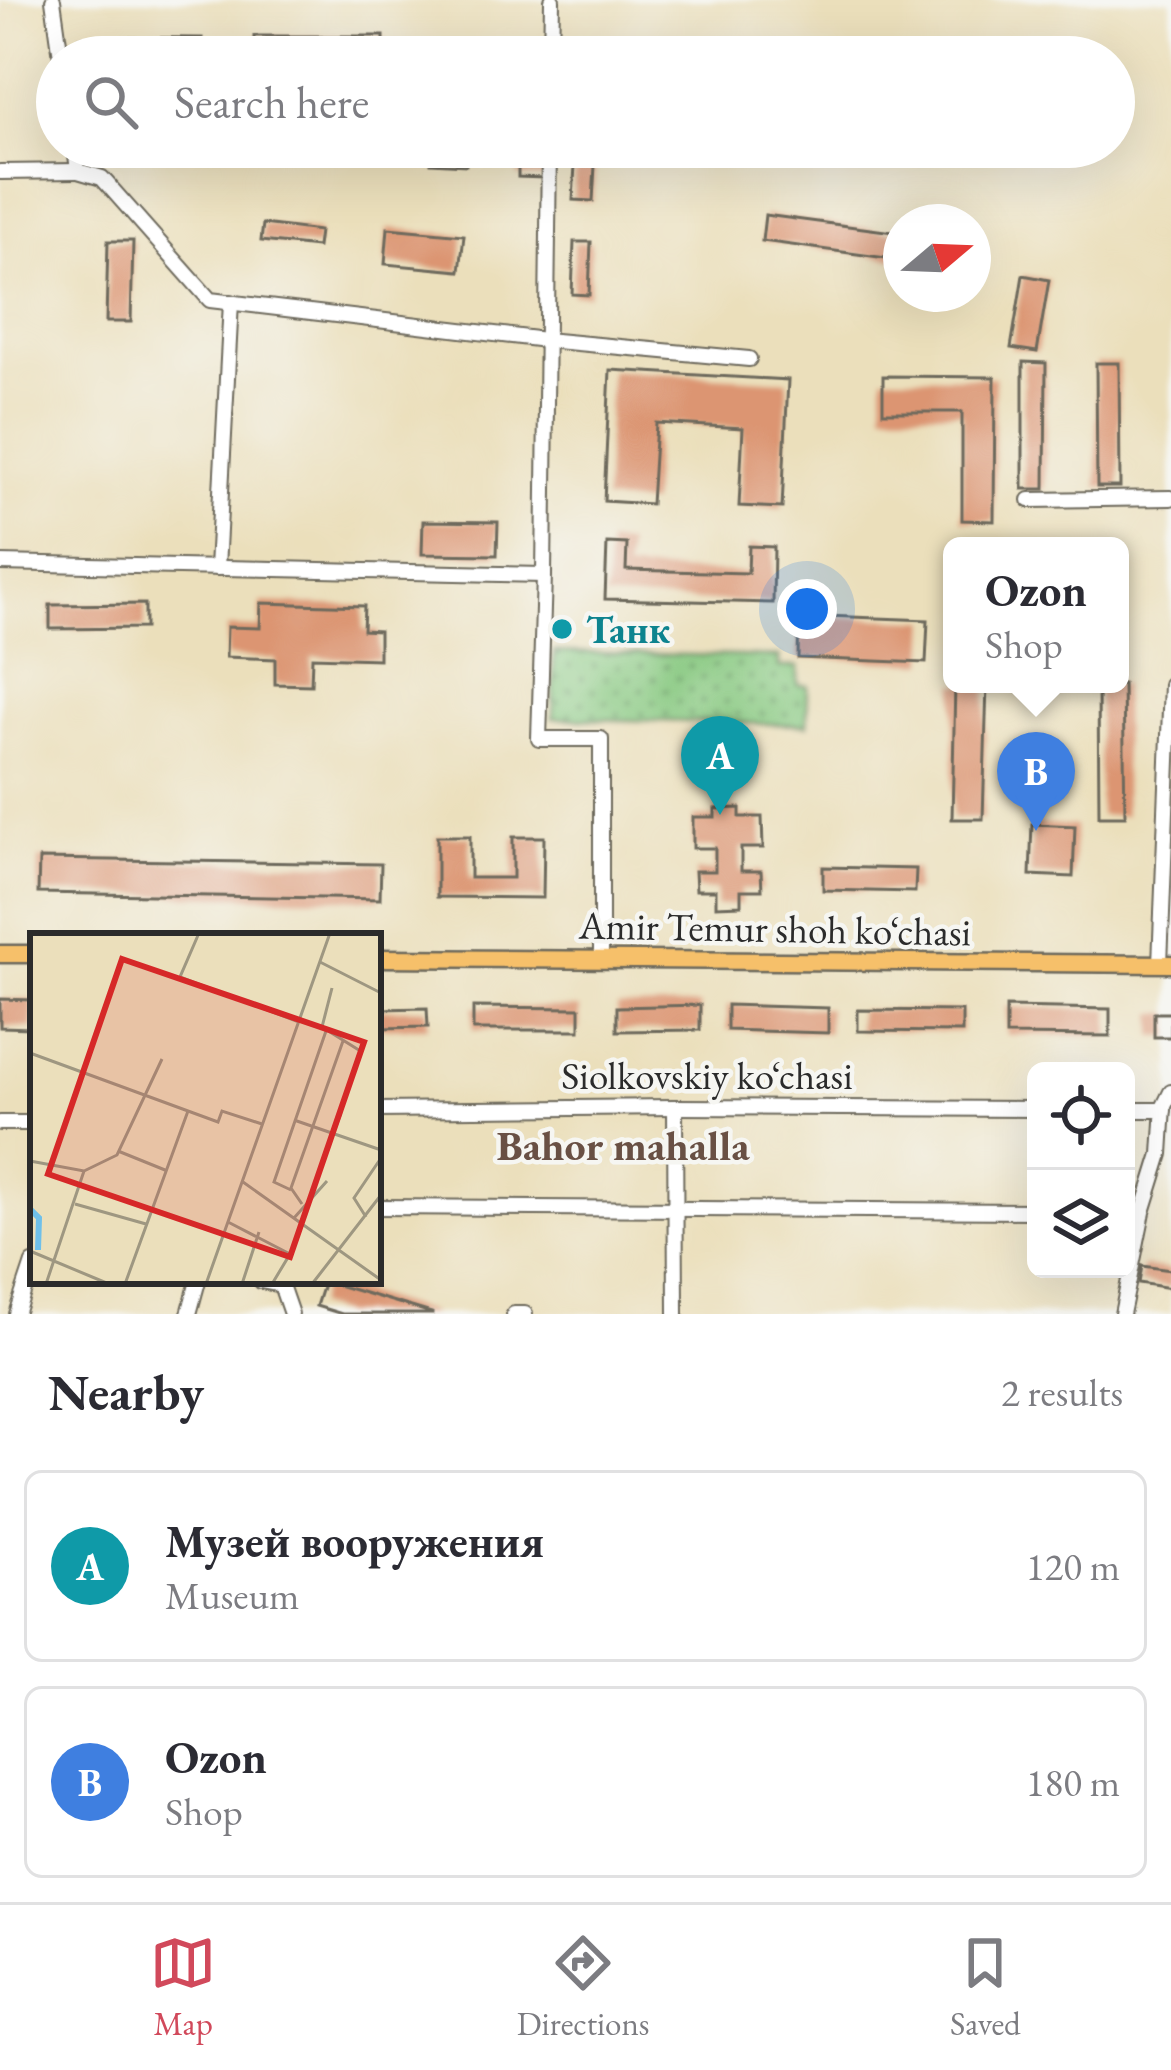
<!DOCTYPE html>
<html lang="en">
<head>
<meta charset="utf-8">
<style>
  :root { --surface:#fff; --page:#f7f7f7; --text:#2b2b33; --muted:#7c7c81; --line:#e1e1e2; --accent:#d1495b }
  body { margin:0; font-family:"EB Garamond",serif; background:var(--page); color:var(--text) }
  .controls { position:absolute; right:36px; bottom:36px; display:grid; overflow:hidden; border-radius:18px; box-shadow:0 12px 48px #0002 }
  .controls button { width:108px; height:108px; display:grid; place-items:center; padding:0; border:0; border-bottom:3px solid var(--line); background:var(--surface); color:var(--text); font:60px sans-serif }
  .compass { position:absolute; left:883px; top:204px; width:108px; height:108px; border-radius:50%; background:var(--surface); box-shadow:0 12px 48px #0002; rotate:71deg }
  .you { position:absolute; left:807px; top:609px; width:42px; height:42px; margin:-30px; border:9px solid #fff; border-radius:50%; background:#1a73e8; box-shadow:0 0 0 18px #1a73e833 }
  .badge { display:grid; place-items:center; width:78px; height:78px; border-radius:50%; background:var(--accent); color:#fff; font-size:39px; font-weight:700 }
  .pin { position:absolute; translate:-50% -99px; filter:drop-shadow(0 3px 6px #0008) }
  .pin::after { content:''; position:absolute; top:63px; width:42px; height:36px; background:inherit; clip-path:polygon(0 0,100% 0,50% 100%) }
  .popup { position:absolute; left:943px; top:537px; width:186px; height:156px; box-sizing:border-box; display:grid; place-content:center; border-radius:18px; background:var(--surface); filter:drop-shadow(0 3px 9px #0005); font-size:39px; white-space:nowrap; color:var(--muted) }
  .popup b { font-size:45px; color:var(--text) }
  .popup::after { content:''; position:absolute; left:50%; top:100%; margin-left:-24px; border:24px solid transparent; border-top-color:var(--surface) }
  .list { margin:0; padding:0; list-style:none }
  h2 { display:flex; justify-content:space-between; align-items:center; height:156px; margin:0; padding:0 48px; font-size:51px }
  h2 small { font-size:39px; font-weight:400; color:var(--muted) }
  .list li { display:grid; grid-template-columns:78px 1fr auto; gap:36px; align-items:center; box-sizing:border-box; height:192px; margin:0 24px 24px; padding:0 24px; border:3px solid var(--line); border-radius:18px }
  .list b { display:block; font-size:45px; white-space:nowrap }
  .list p { margin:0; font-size:39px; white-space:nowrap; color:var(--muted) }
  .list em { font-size:39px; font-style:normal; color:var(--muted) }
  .icon { flex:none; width:66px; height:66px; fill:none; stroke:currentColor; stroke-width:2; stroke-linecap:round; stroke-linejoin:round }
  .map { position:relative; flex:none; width:1171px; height:1314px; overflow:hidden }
  .search { position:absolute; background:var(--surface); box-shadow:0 12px 48px #0002; left:36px; right:36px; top:36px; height:132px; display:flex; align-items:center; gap:30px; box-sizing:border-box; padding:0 42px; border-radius:66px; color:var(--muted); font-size:45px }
  .sheet { height:588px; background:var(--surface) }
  nav { display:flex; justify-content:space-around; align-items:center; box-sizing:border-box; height:168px; border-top:3px solid var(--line); background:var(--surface); font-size:33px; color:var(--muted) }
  nav a { display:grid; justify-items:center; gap:6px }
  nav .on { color:var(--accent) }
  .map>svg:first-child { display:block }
  .green { fill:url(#green-dots); stroke:#5a7a56; stroke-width:3 }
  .building { fill:#dc9572 }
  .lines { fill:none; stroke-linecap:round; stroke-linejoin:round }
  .minor-casing { stroke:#6e6a5d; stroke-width:18 }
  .major-casing { stroke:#6e6a5d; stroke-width:21 }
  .minor { stroke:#fff; stroke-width:14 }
  .major { stroke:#f6c06b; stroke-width:16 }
  .culture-dot { fill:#0f9aa8; stroke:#f6f6f2; stroke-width:4.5 }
  .labels { text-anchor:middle; stroke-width:9; stroke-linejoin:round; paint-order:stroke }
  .culture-label { font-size:39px; font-weight:bold; fill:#0d838f; stroke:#f6f6f2; text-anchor:start }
  .street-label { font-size:39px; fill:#2b2b2b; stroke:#f6f6f2 }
  .neighbourhood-label { font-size:42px; font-weight:bold; fill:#695044; stroke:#f6f6f2 }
  .inset-river { fill:none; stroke:#6fc0ea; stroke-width:6 }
  .inset-road { fill:none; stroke:#9e9781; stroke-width:3 }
  .view { fill:#d62828; fill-opacity:0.15; stroke:#d62828; stroke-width:6 }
  .inset-edge { fill:none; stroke:#2b2b2b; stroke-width:6 }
</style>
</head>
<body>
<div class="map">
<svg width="1171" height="1314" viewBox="0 0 1171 1314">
  <defs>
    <pattern id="green-dots" width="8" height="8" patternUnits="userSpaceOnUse" patternTransform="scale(3)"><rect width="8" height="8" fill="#88c981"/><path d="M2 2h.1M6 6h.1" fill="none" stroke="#6fa36a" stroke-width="1.8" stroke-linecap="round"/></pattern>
  </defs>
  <rect width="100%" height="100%" fill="#f6f6f2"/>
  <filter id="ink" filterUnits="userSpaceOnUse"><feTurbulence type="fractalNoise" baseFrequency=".00833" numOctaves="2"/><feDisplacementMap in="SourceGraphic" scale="24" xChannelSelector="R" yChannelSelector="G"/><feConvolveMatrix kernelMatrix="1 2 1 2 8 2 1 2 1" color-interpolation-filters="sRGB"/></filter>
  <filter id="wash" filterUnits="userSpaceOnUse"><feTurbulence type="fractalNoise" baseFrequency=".004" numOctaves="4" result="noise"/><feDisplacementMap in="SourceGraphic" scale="48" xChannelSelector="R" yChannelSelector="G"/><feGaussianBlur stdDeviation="2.7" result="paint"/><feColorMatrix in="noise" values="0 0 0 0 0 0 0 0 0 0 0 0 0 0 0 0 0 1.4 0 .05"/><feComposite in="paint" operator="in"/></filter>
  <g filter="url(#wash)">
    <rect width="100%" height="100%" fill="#ebdfbb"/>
    <polygon class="green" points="554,652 779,657 779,667 798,667 798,685 808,686 807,725 553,718"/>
    <g id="blocks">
      <g class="building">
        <rect x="254" y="36" width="130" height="21"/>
        <polygon points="80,37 202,38 201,57 80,57"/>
        <polygon points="431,147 467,147 466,165 431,163"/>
        <polygon points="518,147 545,147 544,178 518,177"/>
        <polygon points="576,147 596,147 593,201 573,200"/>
        <polygon points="765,215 901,233 901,260 762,241"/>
        <polygon points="263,224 319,231 317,247 261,241"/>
        <polygon points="388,228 464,235 460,271 385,264"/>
        <polygon points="108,241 133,241 131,322 106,322"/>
        <polygon points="574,242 591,242 589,295 572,294"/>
        <polygon points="1023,275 1049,280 1037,352 1011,348"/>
        <polygon points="1023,362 1046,363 1045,489 1023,489"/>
        <polygon points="1096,363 1119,363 1120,487 1097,487"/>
        <polygon points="610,370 788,380 782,508 739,506 743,428 656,423 651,504 604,501"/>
        <polygon points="883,376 995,377 994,521 962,520 962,412 883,412"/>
        <polygon points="423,521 498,522 497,555 422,554"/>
        <polygon points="607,543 627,544 626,570 748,573 749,546 774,547 773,603 605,599"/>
        <polygon points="261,603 364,606 363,630 379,631 379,659 312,657 311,685 275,684 275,659 226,657 227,627 260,628"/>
        <polygon points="145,604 145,628 50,629 50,605"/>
        <polygon points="799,615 928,620 926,663 798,658"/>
        <polygon points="955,684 987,684 983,819 952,819"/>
        <polygon points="1098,684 1123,684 1125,816 1099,816"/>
        <polygon points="740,808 740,817 762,817 763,848 741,848 741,871 761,871 762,890 741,890 741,905 716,906 716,890 696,890 695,871 715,871 715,848 693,848 693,817 715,817 715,809"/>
        <polygon points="1032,824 1075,826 1073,877 1030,875"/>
        <polygon points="437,836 470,836 470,878 513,878 513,837 544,837 543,898 437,897"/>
        <polygon points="39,859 381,864 380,899 38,893"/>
        <polygon points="823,867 916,869 915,892 823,890"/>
        <polygon points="0,999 33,1000 33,1028 0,1027"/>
        <polygon points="700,1005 700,1030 617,1031 617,1007"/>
        <polygon points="727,1005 828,1008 828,1033 727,1030"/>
        <polygon points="473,1007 580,1008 580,1030 473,1030"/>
        <polygon points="1006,1007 1110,1009 1110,1036 1006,1035"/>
        <polygon points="427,1008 428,1027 378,1028 378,1009"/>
        <polygon points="858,1010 962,1011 962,1032 858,1031"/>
        <rect x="1154" y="1013" width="17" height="24"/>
        <polygon points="1142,1266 1171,1270 1171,1288 1139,1283"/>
        <polygon points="324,1281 432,1313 432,1314 342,1314 316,1306"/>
      </g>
    </g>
  </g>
  <g filter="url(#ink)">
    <use href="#blocks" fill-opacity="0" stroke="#6e6a5d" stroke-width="3"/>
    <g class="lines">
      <g class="minor-casing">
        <g id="minor">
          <polyline points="53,0 61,57"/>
          <polyline points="551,57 552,0"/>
          <polyline points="75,147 78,171 102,178 210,300 545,340 749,359"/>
          <polyline points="549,147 544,575 539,739 601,739 601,958"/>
          <polyline points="0,172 78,171"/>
          <polyline points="1030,500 1171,498"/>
          <polyline points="0,563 544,575"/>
          <polyline points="217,568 231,302"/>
          <polyline points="1160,964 1171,684"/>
          <polyline points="675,1107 676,1314"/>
          <polyline points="378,1110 675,1107 1036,1109"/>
          <polyline points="1126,1110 1164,1110"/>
          <polyline points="0,1123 33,1123"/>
          <polyline points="378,1207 1036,1211"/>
          <polyline points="261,1281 281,1285"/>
          <polyline points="281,1285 291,1314"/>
          <polyline points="16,1314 33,1263"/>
          <polyline points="189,1314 198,1281"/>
          <polyline points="514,1314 525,1314"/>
          <polyline points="1122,1314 1143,1212 1161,1154 1164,1106 1171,1092"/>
        </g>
      </g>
      <g class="major-casing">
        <g id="major">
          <polyline points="0,954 33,954"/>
          <polyline points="378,958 1171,964"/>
        </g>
      </g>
      <use href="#minor" class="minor"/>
      <use href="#major" class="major"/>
    </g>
  </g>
  <circle class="culture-dot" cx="562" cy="629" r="12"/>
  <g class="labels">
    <g class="culture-label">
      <text x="586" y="643">Танк</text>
    </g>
    <g class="street-label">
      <text transform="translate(775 928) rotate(1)" y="14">Amir Temur shoh ko‘chasi</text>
      <text x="707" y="1089">Siolkovskiy ko‘chasi</text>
    </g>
    <g class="neighbourhood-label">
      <text x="623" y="1160">Bahor mahalla</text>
    </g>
  </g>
  <g transform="translate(30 933)">
    <rect width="351" height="351" fill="#ebdfbb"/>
    <path class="inset-river" d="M0,276L9,285L8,317"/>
    <path class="inset-road" d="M169,0L150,44L269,89M290,29L351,60M302,55L292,94L332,119M0,120L188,189L192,178L232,191M264,187L351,217M88,218L135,237M0,228L54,238L87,222L132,126M292,230L311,180M213,249L351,347M261,257L244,249L296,98M45,271L116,291M272,271L261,255L313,108M336,284L324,265L351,225M264,285L297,248M198,289L260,321L242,351M0,318L79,351M16,351L54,238M95,351L158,178M176,351L300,0M212,351L229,299M282,351L351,262"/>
    <path class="view" d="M92,26L334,109L260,324L18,241Z"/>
    <rect width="351" height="351" class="inset-edge"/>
  </g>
</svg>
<div class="controls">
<button><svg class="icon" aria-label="locate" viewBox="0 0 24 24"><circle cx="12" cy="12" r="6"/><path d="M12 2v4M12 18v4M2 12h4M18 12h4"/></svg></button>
<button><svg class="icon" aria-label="layers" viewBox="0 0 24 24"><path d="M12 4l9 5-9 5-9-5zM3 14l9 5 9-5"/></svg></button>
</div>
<svg class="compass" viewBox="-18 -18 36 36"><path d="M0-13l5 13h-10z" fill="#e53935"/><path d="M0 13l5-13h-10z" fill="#7c7c81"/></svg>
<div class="you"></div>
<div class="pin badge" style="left:720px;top:815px;background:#0f9aa8">A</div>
<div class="pin badge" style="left:1036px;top:831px;background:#3f7fe0">B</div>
<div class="popup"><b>Ozon</b>Shop</div>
<div class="search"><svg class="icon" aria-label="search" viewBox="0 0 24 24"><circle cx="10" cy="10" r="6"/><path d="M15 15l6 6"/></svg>Search here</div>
</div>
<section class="sheet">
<h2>Nearby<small>2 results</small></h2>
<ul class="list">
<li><span class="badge" style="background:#0f9aa8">A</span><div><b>Музей вооружения</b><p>Museum</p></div><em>120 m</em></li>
<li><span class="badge" style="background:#3f7fe0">B</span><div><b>Ozon</b><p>Shop</p></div><em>180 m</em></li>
</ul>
</section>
<nav>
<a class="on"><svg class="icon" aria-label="map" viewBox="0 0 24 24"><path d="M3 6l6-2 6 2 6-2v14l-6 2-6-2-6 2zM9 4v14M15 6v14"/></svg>Map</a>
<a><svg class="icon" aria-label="directions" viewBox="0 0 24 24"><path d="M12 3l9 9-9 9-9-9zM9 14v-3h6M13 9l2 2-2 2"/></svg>Directions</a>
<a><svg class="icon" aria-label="saved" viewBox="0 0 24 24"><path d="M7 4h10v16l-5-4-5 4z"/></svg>Saved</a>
</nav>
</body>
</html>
